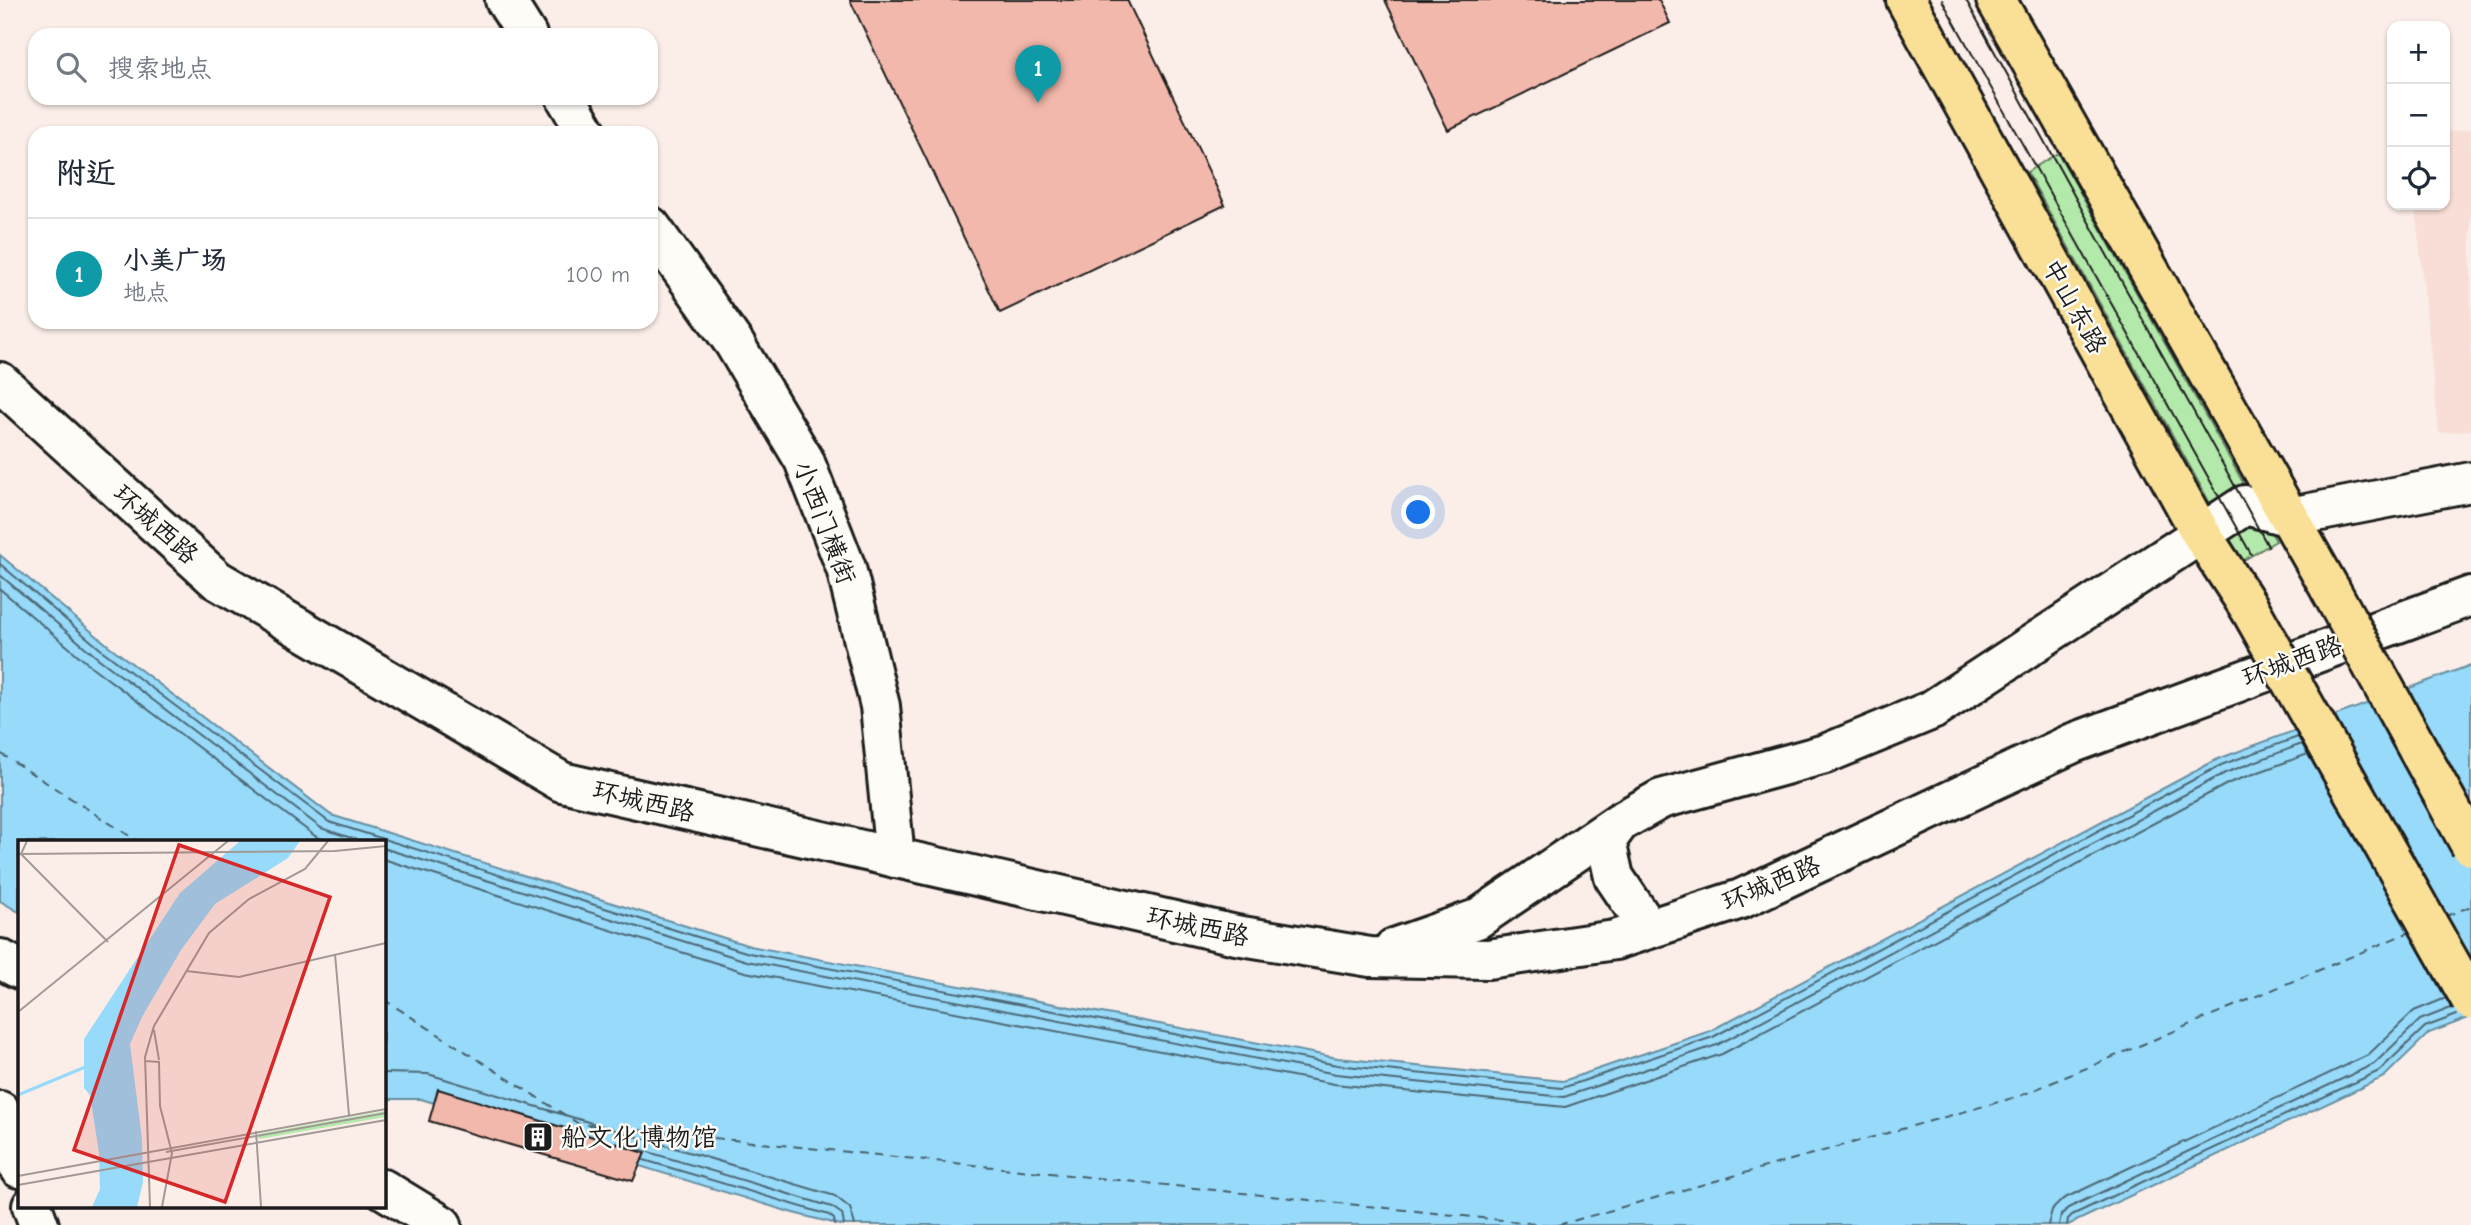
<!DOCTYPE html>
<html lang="zh">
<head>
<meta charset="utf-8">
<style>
  :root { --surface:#fff; --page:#f2f2f3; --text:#1f2937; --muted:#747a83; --line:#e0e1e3; --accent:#7c3aed }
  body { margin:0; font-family:"Comic Neue","LXGW WenKai TC",sans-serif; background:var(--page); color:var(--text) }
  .controls { position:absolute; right:21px; top:21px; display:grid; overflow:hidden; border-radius:14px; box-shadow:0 2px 5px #0004 }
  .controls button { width:63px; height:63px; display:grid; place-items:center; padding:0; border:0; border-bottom:2px solid var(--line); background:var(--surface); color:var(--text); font:35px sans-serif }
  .you { position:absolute; left:1419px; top:513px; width:24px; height:24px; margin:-18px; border:5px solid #fff; border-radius:50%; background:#1a73e8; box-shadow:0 0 0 10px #1a73e833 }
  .badge { display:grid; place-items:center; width:46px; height:46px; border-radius:50%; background:var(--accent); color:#fff; font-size:23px; font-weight:700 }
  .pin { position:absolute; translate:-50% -58px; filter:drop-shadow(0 2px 4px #0008) }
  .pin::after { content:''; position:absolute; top:37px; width:24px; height:21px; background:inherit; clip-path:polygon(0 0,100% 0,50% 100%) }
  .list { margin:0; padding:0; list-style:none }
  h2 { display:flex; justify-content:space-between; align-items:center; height:91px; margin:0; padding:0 28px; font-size:30px }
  h2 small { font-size:23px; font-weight:400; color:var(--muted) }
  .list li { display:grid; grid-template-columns:46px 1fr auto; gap:21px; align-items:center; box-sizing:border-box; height:112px; padding:0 28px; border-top:2px solid var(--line) }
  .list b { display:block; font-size:26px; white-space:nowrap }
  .list p { margin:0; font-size:23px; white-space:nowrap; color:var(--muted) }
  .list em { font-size:23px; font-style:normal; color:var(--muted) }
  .icon { flex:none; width:38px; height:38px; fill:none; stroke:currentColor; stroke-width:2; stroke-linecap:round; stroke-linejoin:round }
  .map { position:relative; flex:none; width:2471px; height:1225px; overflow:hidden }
  .search { position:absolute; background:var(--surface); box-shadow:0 2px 5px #0004; left:28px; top:28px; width:630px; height:77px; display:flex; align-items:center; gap:18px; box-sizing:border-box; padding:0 24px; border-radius:21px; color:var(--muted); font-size:26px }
  .panel { position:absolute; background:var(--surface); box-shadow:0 2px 5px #0004; left:28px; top:126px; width:630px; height:203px; border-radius:21px }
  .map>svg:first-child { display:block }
  .built { fill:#f8ded6 }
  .green { fill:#b3e9ab; stroke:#688264; stroke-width:2 }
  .water { fill:#97daf9; stroke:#668ea1; stroke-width:2 }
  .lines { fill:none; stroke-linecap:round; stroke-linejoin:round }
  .shore { stroke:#4d6874; stroke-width:2 }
  .ferry { stroke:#475e69; stroke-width:2; stroke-dasharray:9 7; stroke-linecap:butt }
  .building { fill:#f2b8ab; stroke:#1c1c1c; stroke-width:2 }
  .street-casing { stroke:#1c1c1c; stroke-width:44 }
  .secondary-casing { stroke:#1c1c1c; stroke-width:44 }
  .primary-casing { stroke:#1c1c1c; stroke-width:44 }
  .street { stroke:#fdfcf7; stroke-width:38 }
  .secondary { stroke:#fdfcf7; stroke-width:38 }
  .primary { stroke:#fadf96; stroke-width:38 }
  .tram { stroke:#1c1c1c; stroke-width:2 }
  .primary-bridge-casing { stroke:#1c1c1c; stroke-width:44; stroke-linecap:butt }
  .primary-bridge { stroke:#fadf96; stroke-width:38 }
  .labels { text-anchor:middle; stroke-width:5; stroke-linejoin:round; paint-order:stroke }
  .street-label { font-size:26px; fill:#1c1c1c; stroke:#fdfcf7 }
  .poi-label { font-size:26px; fill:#1c1c1c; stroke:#fdfcf7; text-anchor:start }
  .inset-river { fill:none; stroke:#97daf9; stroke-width:3.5 }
  .inset-road { fill:none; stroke:#a29a96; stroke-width:2 }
  .view { fill:#d62828; fill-opacity:0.15; stroke:#d62828; stroke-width:3.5 }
  .inset-edge { fill:none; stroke:#1c1c1c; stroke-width:3.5 }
</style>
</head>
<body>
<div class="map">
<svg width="2471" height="1225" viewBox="0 0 2471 1225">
  <rect width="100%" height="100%" fill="#fbeee8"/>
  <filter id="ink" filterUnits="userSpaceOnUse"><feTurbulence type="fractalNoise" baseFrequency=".0143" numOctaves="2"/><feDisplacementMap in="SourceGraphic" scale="14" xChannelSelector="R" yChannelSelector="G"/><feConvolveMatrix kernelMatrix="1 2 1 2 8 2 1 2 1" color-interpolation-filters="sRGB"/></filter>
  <g filter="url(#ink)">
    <polygon class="built" points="2471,129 2471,430 2439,433 2415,205 2445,205 2445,132"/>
    <polygon class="green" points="2058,153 2276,541 2242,561 2027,172"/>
    <polygon class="water" points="0,555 109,646 331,815 750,946 1338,1058 1563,1081 1710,1031 2218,759 2471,665 2471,1017 2429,1033 2384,1077 2068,1225 841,1225 793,1213 421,1099 383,1099 383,842 19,842 19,912 0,901"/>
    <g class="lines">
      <g class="shore">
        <polyline points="0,564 104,652 329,822 749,953 1337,1065 1562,1088 1713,1037 2221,765 2298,737"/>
        <polyline points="0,575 99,659 321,828 363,842"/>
        <polyline points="0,589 92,667 315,836 328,842"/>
        <polyline points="383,848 747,961 1336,1074 1564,1097 1717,1045 2225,773 2302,744"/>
        <polyline points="383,859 745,972 1334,1084 1565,1107 1722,1054 2229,783 2308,754"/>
        <polyline points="383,1073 428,1074 835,1196 850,1208 855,1225"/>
        <polyline points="615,1142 832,1207 842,1214 844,1225"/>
        <polyline points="644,1160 829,1215 834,1219 835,1225"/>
        <polyline points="2048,1225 2052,1210 2063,1199 2368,1055 2414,1011 2446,998"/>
        <polyline points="2059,1225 2061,1215 2068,1208 2374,1064 2420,1020 2451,1008"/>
        <polyline points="2067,1225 2068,1219 2072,1215 2379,1071 2425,1027 2457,1015"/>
      </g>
      <g class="ferry">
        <polyline points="0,753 139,842"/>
        <polyline points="2446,916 2471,906"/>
        <polyline points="383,999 579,1124 1550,1225"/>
        <polyline points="1558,1225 2020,1096 2412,931"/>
      </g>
    </g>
    <g class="building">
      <polygon points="850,0 1127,0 1225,205 1000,313"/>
      <polygon points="1385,0 1659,0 1670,23 1448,130"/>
      <polygon points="438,1089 645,1153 633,1181 429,1121"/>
    </g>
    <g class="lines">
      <g class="street-casing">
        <g id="street">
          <polyline points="505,0 527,35"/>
          <polyline points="566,98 587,133"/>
          <polyline points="651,227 734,343 804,460 846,568 880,706 895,858"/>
          <polyline points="0,959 19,969"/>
          <polyline points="383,1189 442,1225"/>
        </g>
      </g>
      <g class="secondary-casing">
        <g id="secondary">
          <polyline points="0,382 217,580 562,782 1236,935 1370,957 1488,959 1615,940 1741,899 2073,743 2471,596"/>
          <polyline points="1649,929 1614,877 1606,841 1620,822 1661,799 1825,754 1932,710 2245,505 2290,517 2471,482"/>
          <polyline points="1394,948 1477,919 1620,822"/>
          <polyline points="0,1111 19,1168"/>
          <polyline points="32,1206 39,1225"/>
        </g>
      </g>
      <g class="primary-casing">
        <g id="primary">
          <polyline points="1906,0 2200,532 2250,609"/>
          <polyline points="1996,0 2330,589"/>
        </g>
      </g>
      <use href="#street" class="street"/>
      <use href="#secondary" class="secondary"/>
      <use href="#primary" class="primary"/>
      <g class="tram">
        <polyline points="1942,0 2251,554"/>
        <polyline points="1966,0 2268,546"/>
      </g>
      <g class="primary-bridge-casing">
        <g id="primary-bridge">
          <polyline points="2330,589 2471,846"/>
          <polyline points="2250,609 2471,1000"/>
        </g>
      </g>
      <use href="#primary-bridge" class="primary-bridge"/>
    </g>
  </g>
  <defs>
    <g id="building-square" transform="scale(1.575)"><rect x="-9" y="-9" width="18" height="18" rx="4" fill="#1c1c1c" stroke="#fdfcf7"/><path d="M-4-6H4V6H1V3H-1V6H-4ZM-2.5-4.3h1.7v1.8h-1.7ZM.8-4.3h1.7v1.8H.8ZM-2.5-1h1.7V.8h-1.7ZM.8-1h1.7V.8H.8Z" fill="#fff"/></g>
  </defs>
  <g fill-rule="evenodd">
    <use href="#building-square" x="538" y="1137"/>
  </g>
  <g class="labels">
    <g class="street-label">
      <text transform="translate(2075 306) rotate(61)" y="9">中山东路</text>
      <text transform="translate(825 522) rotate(69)" y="9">小西门横街</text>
      <text transform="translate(156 524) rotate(42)" y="9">环城西路</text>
      <text transform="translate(2292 661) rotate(-20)" y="9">环城西路</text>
      <text transform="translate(644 801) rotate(13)" y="9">环城西路</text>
      <text transform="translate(1771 883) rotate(-23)" y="9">环城西路</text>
      <text transform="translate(1198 926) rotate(12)" y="9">环城西路</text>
    </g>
    <g class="poi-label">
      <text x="561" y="1146">船文化博物馆</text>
    </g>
  </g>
  <g transform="translate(18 840)">
    <rect width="368" height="368" fill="#fbeee8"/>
    <path d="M367,271V277L241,299L240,294Z" fill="#b3e9ab"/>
    <path d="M222,1H282L270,18L197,64L163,110L124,177L112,204L124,299L125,342L119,367H74L82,349L81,313L72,255L66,248V199L162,53Z" fill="#97daf9"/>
    <path class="inset-river" d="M0,255L72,225M95,317L91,260L94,197L149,81L232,15M96,333L98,367"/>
    <path class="inset-road" d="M9,1L3,14L90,102M0,14L317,11L368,6M317,114L331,275M168,131L221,137L368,103M0,172L210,1M136,190L141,220M127,221L141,222L142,266L154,313L144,367M238,291L243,367M148,312L368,273M0,336L368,269M0,345L368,280M132,367L127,217L136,186L191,93L231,59L287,29L310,1"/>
    <path class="view" d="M161,5L312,57L207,362L56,310Z"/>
    <rect width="368" height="368" class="inset-edge"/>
  </g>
</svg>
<div class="controls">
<button>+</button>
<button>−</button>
<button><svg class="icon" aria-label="locate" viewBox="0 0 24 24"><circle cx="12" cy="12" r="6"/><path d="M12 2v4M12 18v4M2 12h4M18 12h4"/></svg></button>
</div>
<div class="you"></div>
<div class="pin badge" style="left:1038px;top:103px;background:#0f9aa8">1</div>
<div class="search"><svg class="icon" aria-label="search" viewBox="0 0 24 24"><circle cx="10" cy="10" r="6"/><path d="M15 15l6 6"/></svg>搜索地点</div>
<section class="panel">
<h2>附近<small></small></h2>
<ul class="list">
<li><span class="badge" style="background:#0f9aa8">1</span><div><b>小美广场</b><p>地点</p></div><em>100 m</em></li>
</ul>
</section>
</div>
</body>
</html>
